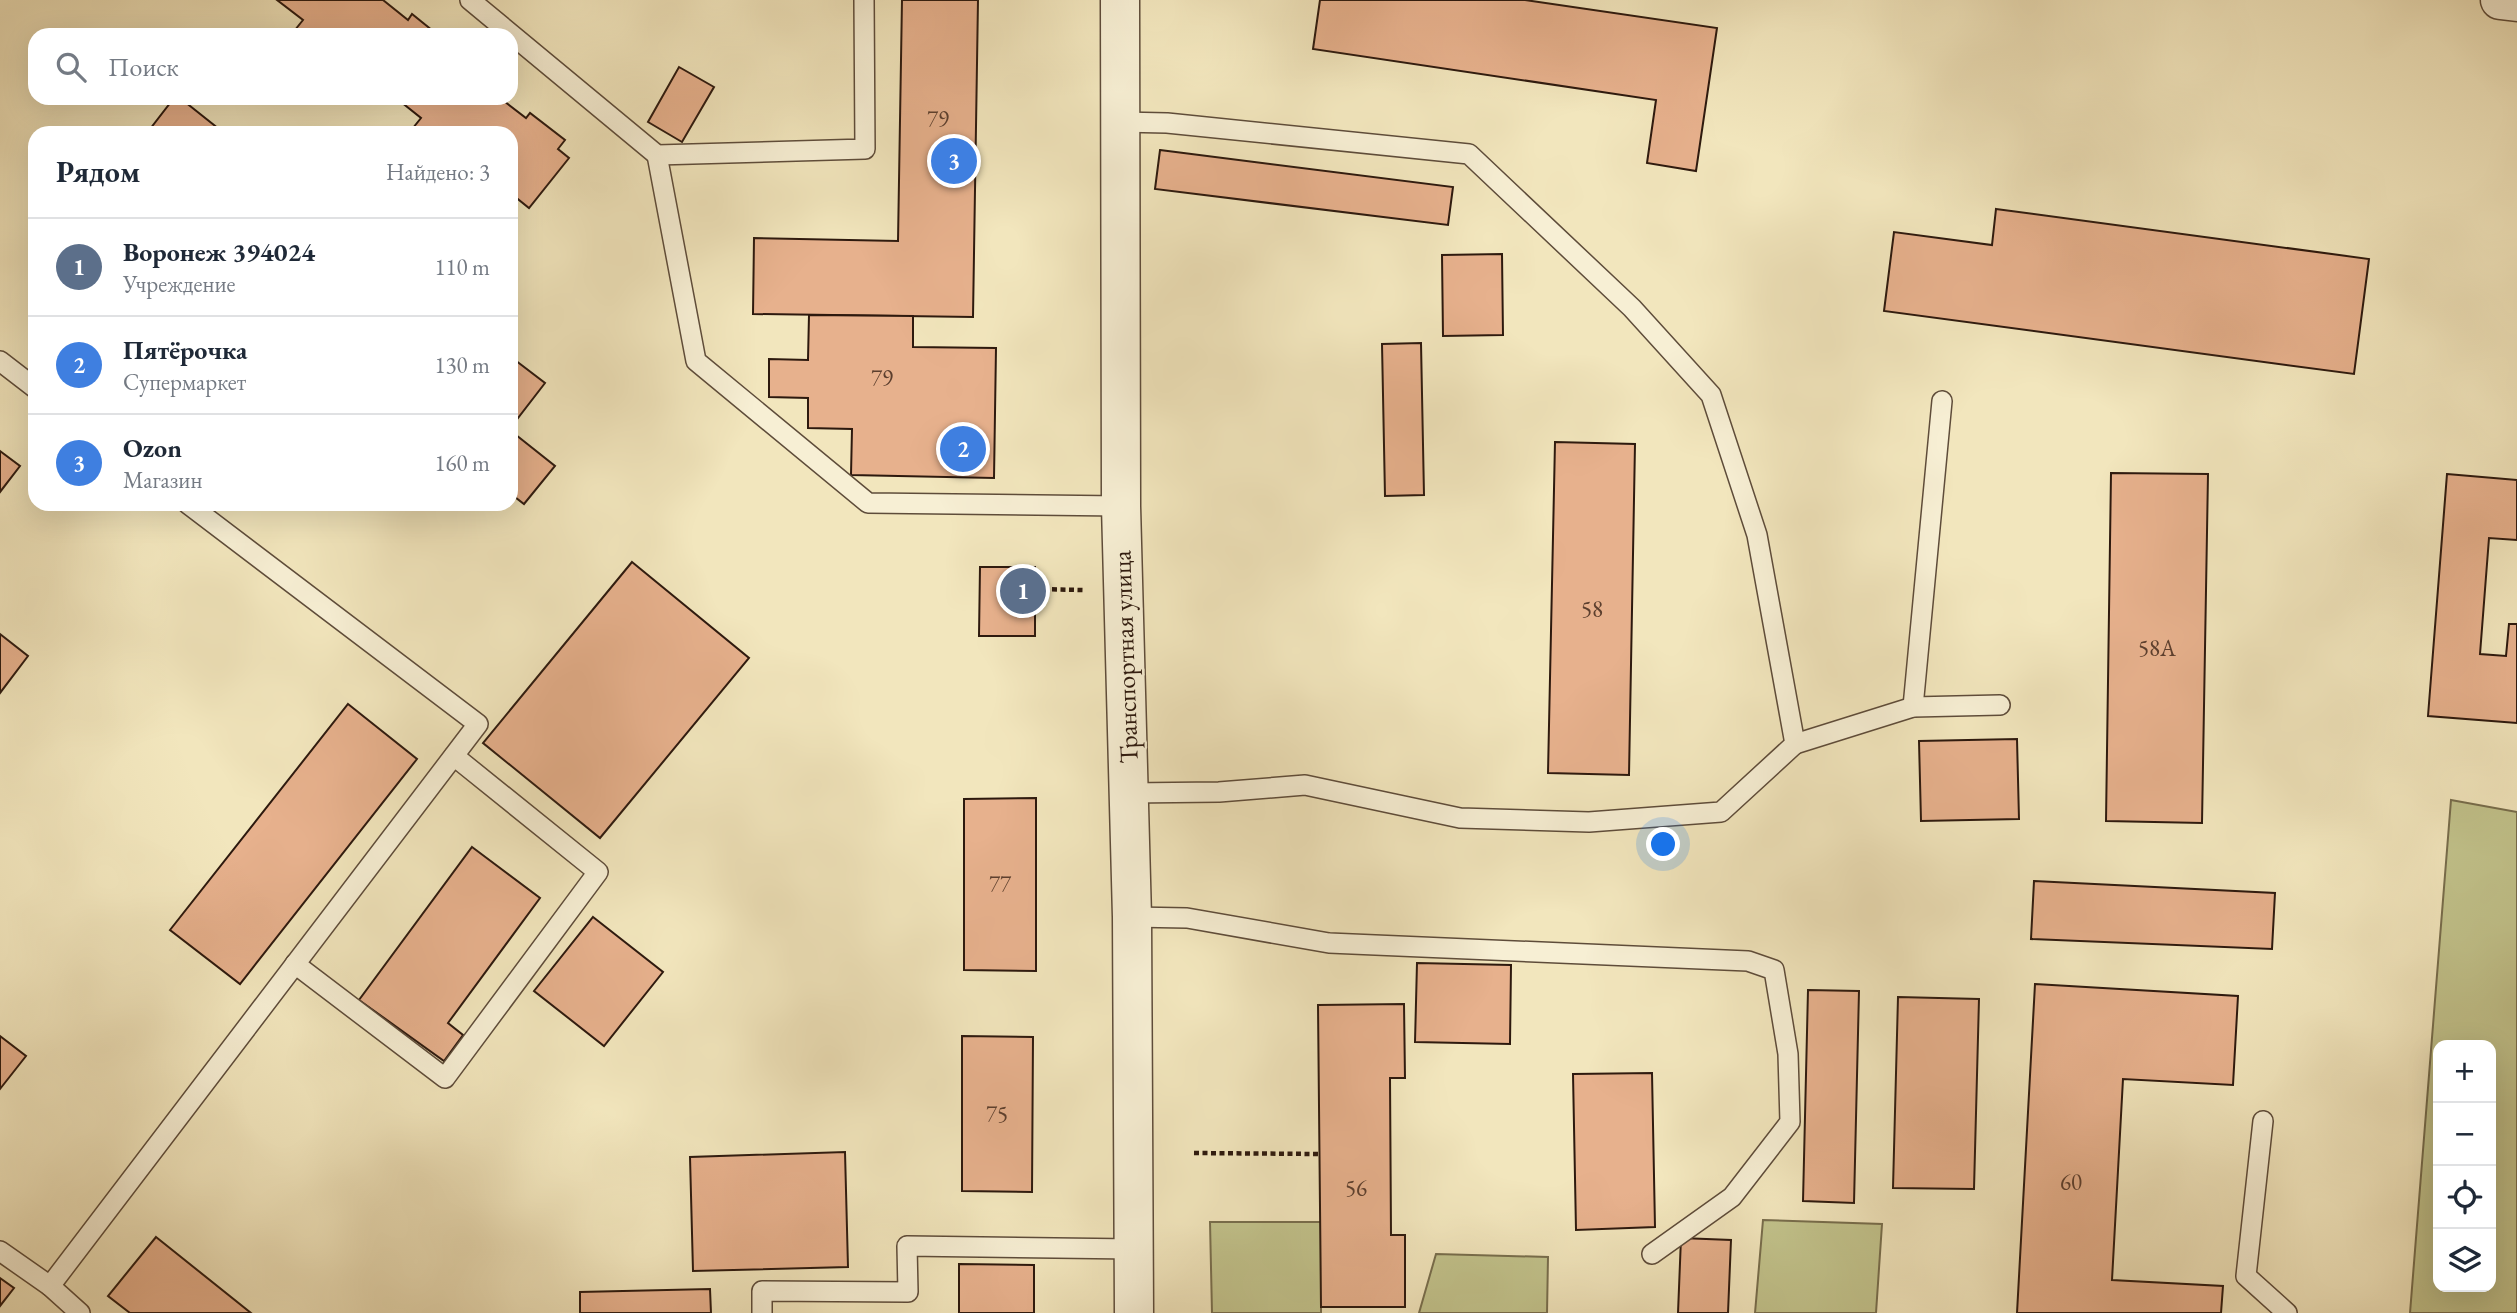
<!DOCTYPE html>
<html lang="ru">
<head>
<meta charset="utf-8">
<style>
  :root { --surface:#fff; --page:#f2f2f3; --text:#1f2937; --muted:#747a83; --line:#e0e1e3; --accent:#8f2418 }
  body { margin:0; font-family:"EB Garamond",serif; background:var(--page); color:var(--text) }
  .controls { position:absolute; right:21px; bottom:21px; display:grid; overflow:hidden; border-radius:14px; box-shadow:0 7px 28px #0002 }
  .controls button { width:63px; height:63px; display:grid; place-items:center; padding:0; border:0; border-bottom:2px solid var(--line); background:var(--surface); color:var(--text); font:35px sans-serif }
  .you { position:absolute; left:1664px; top:845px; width:24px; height:24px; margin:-18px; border:5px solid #fff; border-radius:50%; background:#1a73e8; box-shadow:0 0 0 10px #1a73e833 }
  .badge { display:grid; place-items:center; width:46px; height:46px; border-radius:50%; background:var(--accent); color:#fff; font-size:23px; font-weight:700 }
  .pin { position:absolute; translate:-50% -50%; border:4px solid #fff; box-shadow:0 2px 7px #0006 }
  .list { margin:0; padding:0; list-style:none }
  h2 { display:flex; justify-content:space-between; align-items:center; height:91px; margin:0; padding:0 28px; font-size:30px }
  h2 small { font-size:23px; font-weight:400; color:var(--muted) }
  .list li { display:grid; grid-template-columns:46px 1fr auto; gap:21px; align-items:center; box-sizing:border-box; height:98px; padding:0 28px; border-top:2px solid var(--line) }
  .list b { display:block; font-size:26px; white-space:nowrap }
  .list p { margin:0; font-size:23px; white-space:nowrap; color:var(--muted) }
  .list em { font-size:23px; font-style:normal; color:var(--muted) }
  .icon { flex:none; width:38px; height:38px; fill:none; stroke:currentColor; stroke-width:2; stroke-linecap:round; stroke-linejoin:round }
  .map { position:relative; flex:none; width:2517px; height:1313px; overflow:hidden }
  .search { position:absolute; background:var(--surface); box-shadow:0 7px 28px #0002; left:28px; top:28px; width:490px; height:77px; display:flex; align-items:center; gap:18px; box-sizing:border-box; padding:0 24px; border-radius:21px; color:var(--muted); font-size:26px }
  .panel { position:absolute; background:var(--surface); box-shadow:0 7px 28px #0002; left:28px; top:126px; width:490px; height:385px; border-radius:21px }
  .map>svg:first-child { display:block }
  .green { fill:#c2c38c; stroke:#786e4d; stroke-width:2; fill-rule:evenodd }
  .building { fill:#e7b18d; stroke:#2d190e; stroke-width:2 }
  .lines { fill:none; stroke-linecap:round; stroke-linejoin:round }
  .service-casing { stroke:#5e4c3a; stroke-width:22 }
  .minor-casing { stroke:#5e4c3a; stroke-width:41 }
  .path { stroke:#2d190e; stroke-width:4.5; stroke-dasharray:5 3.5; stroke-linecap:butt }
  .service { stroke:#f7efd4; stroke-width:19 }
  .minor { stroke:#f7efd4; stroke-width:38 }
  .labels { text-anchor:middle; stroke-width:5; stroke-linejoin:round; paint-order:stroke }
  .number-label { font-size:23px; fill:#5c3f2e }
  .street-label { font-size:26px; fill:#2d190e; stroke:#f7efd4 }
</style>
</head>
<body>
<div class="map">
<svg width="2517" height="1313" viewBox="0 0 2517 1313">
  <rect width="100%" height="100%" fill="#f2e6bd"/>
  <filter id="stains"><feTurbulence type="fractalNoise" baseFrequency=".00286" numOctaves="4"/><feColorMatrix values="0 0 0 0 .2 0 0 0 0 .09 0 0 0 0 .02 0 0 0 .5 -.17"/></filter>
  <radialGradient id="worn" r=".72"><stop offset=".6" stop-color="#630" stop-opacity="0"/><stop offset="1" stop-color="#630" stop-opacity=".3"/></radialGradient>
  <g class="green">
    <path d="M2451,800L2517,812V1313H2410ZM2491,1045V1287H2438V1045Z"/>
    <polygon points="1763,1220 1882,1224 1876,1313 1755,1313"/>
    <polygon points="1210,1222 1321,1222 1321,1313 1212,1313"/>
    <polygon points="1436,1254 1548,1257 1547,1313 1419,1313"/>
  </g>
  <g class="building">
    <polygon points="277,0 383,0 408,20 412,14 438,35 302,35 295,30 303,20"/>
    <polygon points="902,0 978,0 973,317 753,314 754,238 898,241"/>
    <polygon points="1320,0 1525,0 1717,28 1696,171 1647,163 1656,100 1313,49"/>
    <polygon points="679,67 714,87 682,142 648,122"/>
    <polygon points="174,98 180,98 224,133 147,133"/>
    <polygon points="396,98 500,98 526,118 530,113 565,140 558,149 569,158 529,208 514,196 511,200 511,133 420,133 413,128 421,118"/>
    <polygon points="1160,150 1453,187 1448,225 1155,189"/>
    <polygon points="1996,209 2369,259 2354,374 1884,311 1894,232 1992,245"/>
    <polygon points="1502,254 1503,335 1443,336 1442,255"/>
    <polygon points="809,315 913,316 913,347 996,348 994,478 851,475 852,429 808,428 808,398 769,397 769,359 808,360"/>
    <polygon points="1421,343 1424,495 1385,496 1382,344"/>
    <polygon points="511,357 545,383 511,427"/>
    <polygon points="511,431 555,466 524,504 511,494"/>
    <polygon points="1555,442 1635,444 1629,775 1548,773"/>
    <polygon points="0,451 20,466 0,492"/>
    <polygon points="2111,473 2208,474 2202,823 2106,821"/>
    <polygon points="2447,474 2517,480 2517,540 2489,538 2480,654 2506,656 2509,624 2517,624 2517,723 2428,716"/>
    <polygon points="632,562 749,658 600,838 483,743"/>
    <polygon points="980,567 1035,567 1035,636 979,636"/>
    <polygon points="0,634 28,656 0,693"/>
    <polygon points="348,704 417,759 240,984 170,930"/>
    <polygon points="2017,739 2019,819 1921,821 1919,741"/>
    <polygon points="1036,798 1036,971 964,970 964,799"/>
    <polygon points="472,847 540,898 448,1023 463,1035 444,1061 359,1000"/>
    <polygon points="2034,881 2275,893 2272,949 2031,939"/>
    <polygon points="593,917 663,972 604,1046 534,991"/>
    <polygon points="1417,963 1511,965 1510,1044 1415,1042"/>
    <polygon points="2035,984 2238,996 2233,1085 2123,1079 2112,1280 2223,1286 2221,1313 2017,1313"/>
    <polygon points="1808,990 1859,991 1854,1203 1803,1201"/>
    <polygon points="1898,997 1979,999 1974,1189 1893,1188"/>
    <polygon points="1404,1004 1405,1078 1390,1078 1391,1235 1405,1235 1405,1307 1321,1307 1318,1005"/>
    <polygon points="0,1036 26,1056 0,1089"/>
    <polygon points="962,1036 1033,1037 1032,1192 962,1191"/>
    <polygon points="1652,1073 1655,1227 1576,1230 1573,1074"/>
    <polygon points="845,1152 848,1267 693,1271 690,1157"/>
    <polygon points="156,1237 251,1313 130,1313 108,1296"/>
    <polygon points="1681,1238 1731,1240 1728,1313 1678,1313"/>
    <polygon points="959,1264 1034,1265 1034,1313 959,1313"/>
    <polygon points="0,1278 14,1288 0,1306"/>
    <polygon points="710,1289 711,1313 580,1313 580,1292"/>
  </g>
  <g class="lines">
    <g class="service-casing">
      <g id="service">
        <polyline points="470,0 657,155 865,149 864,0"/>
        <polyline points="1120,122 1167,123 1469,154 1632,308 1711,395 1757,535 1795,744 1721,812 1589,822 1460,818 1305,785 1219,792 1129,793"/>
        <polyline points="657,155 696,361 868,503 1121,506"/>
        <polyline points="0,361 35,388"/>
        <polyline points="1913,707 1942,401"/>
        <polyline points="1795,744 1913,707 2000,705"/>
        <polyline points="1132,917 1187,918 1329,943 1748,961 1774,970 1788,1054 1790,1122 1732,1197 1652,1254"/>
        <polyline points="295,964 445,1078 598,872 454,756"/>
        <polyline points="2263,1121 2246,1276 2287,1313"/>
        <polyline points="0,1251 50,1286 478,724 188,504"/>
        <polyline points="50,1286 80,1313"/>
        <polyline points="762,1313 762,1291 908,1292 907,1246 1134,1249"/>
      </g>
    </g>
    <g class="minor-casing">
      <g id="minor">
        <polyline points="1120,0 1121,506 1132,917 1134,1313"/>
        <polyline points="2500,0 2517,2"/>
      </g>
    </g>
    <g class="path">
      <polyline points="1035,589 1083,590"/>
      <polyline points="1194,1153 1320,1154"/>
    </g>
    <use href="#service" class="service"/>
    <use href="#minor" class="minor"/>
  </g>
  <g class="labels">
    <g class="number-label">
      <text x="938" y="127">79</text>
      <text x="882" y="386">79</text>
      <text x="1592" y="617">58</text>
      <text x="2157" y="656">58А</text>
      <text x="1000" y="892">77</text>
      <text x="997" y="1122">75</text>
      <text x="2071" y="1190">60</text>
      <text x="1356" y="1196">56</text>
    </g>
    <g class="street-label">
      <text transform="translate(1125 657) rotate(-92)" y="9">Транспортная улица</text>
    </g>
  </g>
  <rect width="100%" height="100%" filter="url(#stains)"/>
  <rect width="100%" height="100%" fill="url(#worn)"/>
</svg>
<div class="controls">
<button>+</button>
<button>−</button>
<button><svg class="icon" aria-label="locate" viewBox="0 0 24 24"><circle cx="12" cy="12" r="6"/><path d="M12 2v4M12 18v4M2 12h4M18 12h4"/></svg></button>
<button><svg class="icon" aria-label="layers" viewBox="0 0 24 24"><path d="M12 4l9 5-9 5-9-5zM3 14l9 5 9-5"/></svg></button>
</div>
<div class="you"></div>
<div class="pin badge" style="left:1023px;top:591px;background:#5c6f8a">1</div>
<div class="pin badge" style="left:963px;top:449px;background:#3f7fe0">2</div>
<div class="pin badge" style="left:954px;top:161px;background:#3f7fe0">3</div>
<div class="search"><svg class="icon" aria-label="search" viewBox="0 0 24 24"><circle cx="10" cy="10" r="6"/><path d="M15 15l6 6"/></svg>Поиск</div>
<section class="panel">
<h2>Рядом<small>Найдено: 3</small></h2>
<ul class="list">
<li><span class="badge" style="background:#5c6f8a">1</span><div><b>Воронеж 394024</b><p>Учреждение</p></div><em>110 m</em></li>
<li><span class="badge" style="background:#3f7fe0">2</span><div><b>Пятёрочка</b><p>Супермаркет</p></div><em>130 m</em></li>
<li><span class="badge" style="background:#3f7fe0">3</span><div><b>Ozon</b><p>Магазин</p></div><em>160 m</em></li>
</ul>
</section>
</div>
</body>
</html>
